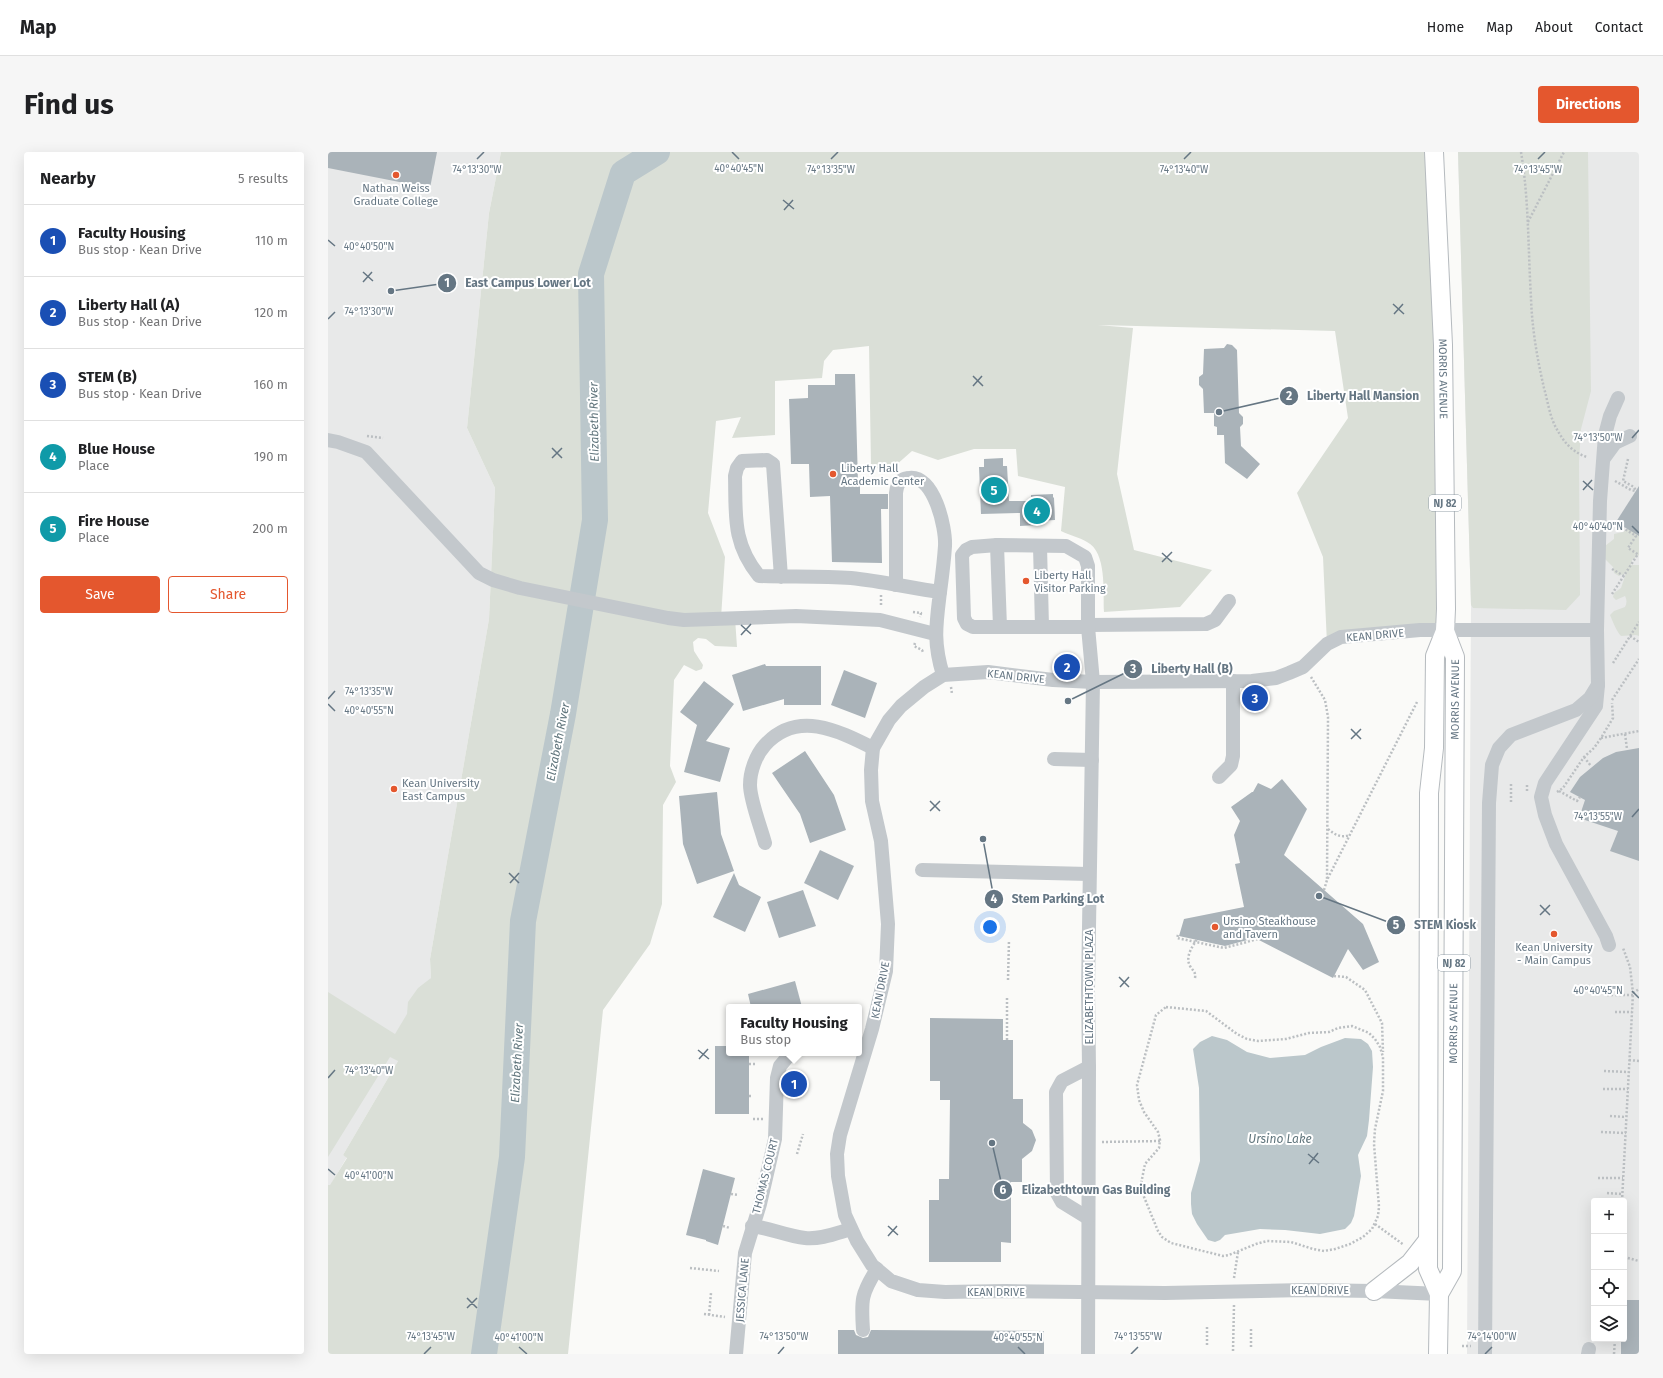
<!DOCTYPE html>
<html lang="en">
<head>
<meta charset="utf-8">
<style>
  :root { --surface:#fff; --page:#f6f6f6; --text:#202124; --muted:#757577; --line:#e0e0e0; --accent:#e4572e }
  body { margin:0; font-family:"Fira Sans",sans-serif; background:var(--page); color:var(--text) }
  .controls { position:absolute; right:12px; bottom:12px; display:grid; overflow:hidden; border-radius:4px; box-shadow:0 4px 16px #0002 }
  .controls button { width:36px; height:36px; display:grid; place-items:center; padding:0; border:0; border-bottom:1px solid var(--line); background:var(--surface); color:var(--text); font:20px sans-serif }
  .you { position:absolute; left:662px; top:775px; width:14px; height:14px; margin:-10px; border:3px solid #fff; border-radius:50%; background:#1a73e8; box-shadow:0 0 0 6px #1a73e833 }
  .badge { display:grid; place-items:center; width:26px; height:26px; border-radius:50%; background:var(--accent); color:#fff; font-size:13px; font-weight:700 }
  .pin { position:absolute; translate:-50% -50%; border:2px solid #fff; box-shadow:0 1px 4px #0006 }
  .popup { position:absolute; left:398px; top:852px; width:136px; height:52px; box-sizing:border-box; display:grid; place-content:center; border-radius:4px; background:var(--surface); filter:drop-shadow(0 1px 3px #0005); font-size:13px; white-space:nowrap; color:var(--muted) }
  .popup b { font-size:15px; color:var(--text) }
  .popup::after { content:''; position:absolute; left:50%; top:100%; margin-left:-8px; border:8px solid transparent; border-top-color:var(--surface) }
  .list { margin:0; padding:0; list-style:none }
  h2 { display:flex; justify-content:space-between; align-items:center; height:52px; margin:0; padding:0 16px; font-size:17px }
  h2 small { font-size:13px; font-weight:400; color:var(--muted) }
  .list li { display:grid; grid-template-columns:26px 1fr auto; gap:12px; align-items:center; box-sizing:border-box; height:72px; padding:0 16px; border-top:1px solid var(--line) }
  .list b { display:block; font-size:15px; white-space:nowrap }
  .list p { margin:0; font-size:13px; white-space:nowrap; color:var(--muted) }
  .list em { font-size:13px; font-style:normal; color:var(--muted) }
  .actions { display:flex; gap:8px; padding:12px 16px }
  .actions a { flex:1; padding:9px 0; border:1px solid var(--accent); border-radius:4px; text-align:center; font-size:14px; color:var(--accent) }
  .actions .main { background:var(--accent); color:#fff }
  .icon { flex:none; width:22px; height:22px; fill:none; stroke:currentColor; stroke-width:2; stroke-linecap:round; stroke-linejoin:round }
  .map { position:relative; flex:none; width:1311px; height:1202px; overflow:hidden; border-radius:4px }
  header { display:flex; align-items:center; gap:24px; box-sizing:border-box; height:56px; padding:0 20px; background:var(--surface); border-bottom:1px solid var(--line) }
  header strong { font-size:19px }
  nav { display:flex; gap:22px; margin-inline-start:auto; font-size:14px }
  .intro { display:flex; align-items:center; justify-content:space-between; box-sizing:border-box; height:96px; padding:0 24px }
  h1 { margin:0; font-size:28px }
  .button { padding:10px 18px; border-radius:4px; background:var(--accent); color:#fff; font-size:14px; font-weight:700 }
  main { display:flex; gap:24px; padding:0 24px }
  aside { flex:1; background:var(--surface); border-radius:4px; box-shadow:0 4px 16px #0002 }
  .map>svg:first-child { display:block }
  .built { fill:#e8e9e9; fill-rule:evenodd }
  .green { fill:#dadfd7 }
  .water { fill:#bbc7cb }
  .lines { fill:none; stroke-linecap:round; stroke-linejoin:round }
  .river { stroke:#bbc7cb; stroke-width:26 }
  .building { fill:#aab3b9 }
  .major-casing { stroke:#b5babe; stroke-width:20 }
  .path { stroke:#bbbfc2; stroke-width:2.5; stroke-dasharray:2 2; stroke-linecap:butt }
  .minor { stroke:#c3c8cc; stroke-width:14 }
  .major { stroke:#fff; stroke-width:18 }
  .ticks { fill:none; stroke:#657683; stroke-width:1.5 }
  .poi-dot { fill:#e4572e; stroke:#fff; stroke-width:1.5 }
  .labels { text-anchor:middle; stroke-width:4; stroke-linejoin:round; paint-order:stroke }
  .shield { fill:#fff; stroke:#939fa8; stroke-width:1 }
  .shield-label { font-size:10px; font-weight:bold; fill:#657683 }
  .poi-label { font-size:11px; fill:#657683; stroke:#fff; text-anchor:start }
  .street-label { font-size:11px; fill:#657683; stroke:#fff }
  .water-label { font-size:12px; font-style:italic; fill:#60757c; stroke:#fff }
  .ticks-label { font-size:10px; text-anchor:middle; fill:#657683; stroke:#fff; stroke-width:4; stroke-linejoin:round; paint-order:stroke }
  .leader { fill:none; stroke:#657683; stroke-width:1.5 }
  .callout-dot { fill:#657683; stroke:#fff; stroke-width:1.5 }
  .mark-label { font-size:12px; text-anchor:middle; font-weight:bold; fill:#fff }
  .callout-label { font-size:12px; text-anchor:middle; font-weight:bold; fill:#657683; stroke:#fff; stroke-width:4; stroke-linejoin:round; paint-order:stroke }
</style>
</head>
<body>
<header>
<strong>Map</strong>
<nav><a>Home</a><a>Map</a><a>About</a><a>Contact</a></nav>
</header>
<div class="intro"><h1>Find us</h1><a class="button">Directions</a></div>
<main>
<aside>
<h2>Nearby<small>5 results</small></h2>
<ul class="list">
<li><span class="badge" style="background:#1a4fb4">1</span><div><b>Faculty Housing</b><p>Bus stop · Kean Drive</p></div><em>110 m</em></li>
<li><span class="badge" style="background:#1a4fb4">2</span><div><b>Liberty Hall (A)</b><p>Bus stop · Kean Drive</p></div><em>120 m</em></li>
<li><span class="badge" style="background:#1a4fb4">3</span><div><b>STEM (B)</b><p>Bus stop · Kean Drive</p></div><em>160 m</em></li>
<li><span class="badge" style="background:#0f9aa8">4</span><div><b>Blue House</b><p>Place</p></div><em>190 m</em></li>
<li><span class="badge" style="background:#0f9aa8">5</span><div><b>Fire House</b><p>Place</p></div><em>200 m</em></li>
</ul>
<div class="actions"><a class="main">Save</a><a>Share</a></div>
</aside>
<div class="map">
<svg width="1311" height="1202" viewBox="0 0 1311 1202">
  <rect width="100%" height="100%" fill="#fafaf8"/>
  <g class="built">
    <polygon points="0,0 173,0 161,61 139,276 167,336 161,467 102,807 103,826 70,909 15,1003 19,1005 2,1034 0,1033"/>
    <path d="M1130,0H1311V1202H1139L1143,453ZM1266,1049H1296V1187H1266Z"/>
  </g>
  <g class="green">
    <path d="M173,0H1106L1117,479L999,492L995,405L969,341L1020,266L1007,179L770,173L805,176L789,322L806,398L884,418L852,455L776,460C775,440 779,400 759,390C751,385 741,383 733,379L737,335L690,324L688,297H646L610,308L584,299L559,321L543,313L541,194L505,198L496,209L494,226L447,229V283L404,286L413,265L388,269L380,361L397,405L393,466H407L409,495L387,494L378,487L370,486L365,490L366,499L375,513L374,517L368,519L356,513L346,528L342,614L348,630L335,653L334,752L322,792L275,858L240,1202H0V1033H2L19,1006L15,1003L70,909L62,905L0,1005V840L67,882L79,862L80,850L90,836L103,826L102,807L161,467L167,336L139,276L161,61Z"/>
    <polygon points="1130,0 1260,0 1263,239 1253,277 1251,310 1252,443 1238,458 1145,456 1143,453"/>
    <path d="M1301,375L1311,378V403L1304,408L1303,413H1311V484L1308,483L1293,484C1289,480 1285,470 1282,463L1286,459L1297,455C1299,451 1299,448 1297,444L1288,448L1285,445L1286,441L1293,436L1298,421L1291,424L1286,421L1285,415L1277,407V394L1286,387V382L1295,380Z"/>
  </g>
  <polygon class="water" points="884,884 899,888 919,900 942,906 977,903 993,895 1017,886 1033,887 1040,892 1044,899 1045,915 1041,968 1039,984 1030,1003 1033,1024 1026,1064 1023,1071 1017,1077 992,1082 957,1078 932,1077 897,1083 892,1088 887,1090 880,1088 869,1072 864,1062 863,1052 863,1041 872,1009 871,936 865,897 872,890"/>
  <g class="lines">
    <polyline class="river" points="156,1202 184,1005 195,769 235,562 267,368 263,122 295,21 329,0"/>
  </g>
  <g class="building">
    <polygon points="0,0 109,0 102,36 0,16"/>
    <polygon points="899,192 904,193 909,198 911,261 915,265 915,272 912,275 913,294 932,312 919,327 897,311 896,283 889,283 889,275 886,274 886,261 876,261 875,237 871,233 871,225 875,222 876,197 896,196"/>
    <polygon points="507,222 527,222 530,331 532,331 532,342 560,342 560,357 553,357 554,411 504,410 502,344 482,345 481,312 463,312 461,247 480,246 480,233 507,233"/>
    <polygon points="675,306 675,314 679,314 681,349 703,349 703,343 725,342 725,345 726,346 727,368 709,369 709,373 692,374 692,361 653,362 651,315 656,315 656,307"/>
    <polygon points="1311,334 1311,384 1288,370"/>
    <polygon points="437,512 438,514 493,514 493,553 456,553 456,547 415,559 404,523"/>
    <polygon points="516,518 549,531 537,566 503,553"/>
    <polygon points="376,529 406,552 378,589 402,596 392,630 356,620 369,573 352,560"/>
    <polygon points="1311,596 1311,709 1282,699 1290,679 1251,666 1257,648 1242,640 1252,625 1275,606 1288,600"/>
    <polygon points="477,599 506,643 518,678 482,691 472,662 444,621"/>
    <polygon points="954,627 979,657 956,703 1035,772 1051,810 1035,818 1020,797 1005,826 927,786 897,794 851,784 856,767 916,755 907,712 912,711 906,683 912,669 903,655 924,640 925,640 930,631 943,637"/>
    <polygon points="389,640 393,682 406,719 369,732 355,692 351,644"/>
    <polygon points="492,698 526,714 510,748 476,731"/>
    <polygon points="406,721 411,733 433,745 417,780 385,765"/>
    <polygon points="475,738 488,774 451,786 439,750"/>
    <polygon points="467,829 474,855 423,855 420,842"/>
    <polygon points="602,866 675,867 675,888 685,888 685,947 695,947 695,971 704,978 708,988 704,999 694,1007 694,1030 683,1030 683,1091 673,1090 673,1110 601,1110 601,1048 611,1048 611,1027 621,1027 622,948 612,948 612,929 602,929"/>
    <polygon points="387,894 401,894 401,901 421,901 421,962 387,962"/>
    <polygon points="375,1017 407,1026 390,1093 378,1089 378,1088 358,1083"/>
    <polygon points="1296,1148 1311,1148 1311,1202 1293,1202 1293,1187 1296,1187"/>
    <polygon points="510,1178 526,1178 528,1183 535,1186 540,1185 543,1178 716,1179 716,1202 510,1202"/>
  </g>
  <g class="lines">
    <g class="major-casing">
      <g id="major">
        <path id="s1" d="M1106,0L1115,193L1118,457L1117,479L1107,504L1106,596L1101,641L1100,1117L1111,1142L1110,1202"/>
        <polyline points="1046,1139 1082,1111 1100,1088"/>
        <path id="s2" d="M1111,1142L1124,1119L1127,505L1117,479"/>
      </g>
    </g>
    <g class="path">
      <path d="M1193,0C1201,48 1200,97 1203,146C1204,176 1209,206 1216,236C1220,250 1222,267 1230,279C1236,291 1246,301 1259,305"/>
      <polyline points="1200,70 1236,0"/>
      <polyline points="39,284 55,286"/>
      <polyline points="1300,307 1295,329 1306,335 1308,339"/>
      <polyline points="1287,329 1303,338 1307,339"/>
      <polyline points="1284,369 1308,384 1300,396 1311,403"/>
      <polyline points="1284,417 1296,424"/>
      <polyline points="1284,442 1310,402"/>
      <polyline points="553,443 553,454"/>
      <polyline points="585,460 593,461 592,465"/>
      <polyline points="1302,484 1311,490"/>
      <polyline points="587,491 586,494 594,498 595,500"/>
      <polyline points="1285,511 1311,470"/>
      <polyline points="983,525 997,548 1000,565 999,728"/>
      <polyline points="623,535 624,542"/>
      <polyline points="1284,548 1311,507"/>
      <polyline points="1297,582 1299,597"/>
      <polyline points="1273,586 1311,579"/>
      <polyline points="1256,605 1263,614"/>
      <polyline points="1183,632 1183,651"/>
      <polyline points="1199,639 1199,631"/>
      <polyline points="1231,639 1249,649 1252,645"/>
      <polyline points="1229,640 1235,636 1256,605 1266,596 1273,586 1285,566 1284,551"/>
      <path d="M1000,677C1007,683 1013,686 1022,683"/>
      <polyline points="996,738 999,728 1089,550"/>
      <polyline points="850,783 849,786 896,796 930,787"/>
      <polyline points="1006,824 1018,825 1037,838 1054,871 1055,900"/>
      <path d="M867,826C868,820 865,819 862,814C857,805 864,795 869,787"/>
      <polyline points="680,828 681,788"/>
      <polyline points="1305,841 1311,837"/>
      <polyline points="1279,843 1305,843"/>
      <polyline points="679,846 679,888"/>
      <polygon points="838,855 878,859 909,882 919,887 930,889 958,887 981,881 1001,880 1010,876 1024,874 1041,881 1047,887 1052,895 1055,905 1055,939 1047,977 1046,992 1051,1055 1050,1064 1044,1077 1035,1085 1022,1092 1007,1097 996,1099 985,1097 963,1090 939,1089 928,1092 901,1103 895,1104 843,1091 834,1085 830,1079 814,1040 813,1032 817,1012 831,996 832,988 830,980 816,960 811,948 809,933 828,863"/>
      <polyline points="1287,860 1304,860"/>
      <polyline points="1301,908 1311,909"/>
      <polyline points="421,912 429,912"/>
      <polyline points="1276,919 1300,920"/>
      <polyline points="1275,937 1300,937"/>
      <polyline points="421,944 425,944"/>
      <polyline points="1282,964 1298,965"/>
      <polyline points="425,967 435,967"/>
      <polyline points="1273,980 1298,981"/>
      <polyline points="774,990 832,989"/>
      <polyline points="469,1002 475,982"/>
      <polyline points="1270,1026 1295,1026"/>
      <polyline points="1279,1041 1294,1042"/>
      <polyline points="403,1042 410,1043"/>
      <polyline points="1294,1049 1305,841 1302,815 1295,796"/>
      <polyline points="1047,1072 1076,1093"/>
      <polyline points="395,1074 402,1076"/>
      <polyline points="1296,1105 1311,1109"/>
      <polyline points="362,1116 391,1119"/>
      <polyline points="906,1126 910,1100"/>
      <polyline points="376,1162 397,1165"/>
      <polyline points="381,1163 383,1141"/>
      <polyline points="879,1193 879,1174"/>
      <polyline points="1134,1194 1143,1194"/>
      <polyline points="923,1195 923,1175"/>
      <polyline points="905,1199 906,1153"/>
      <polyline points="1286,1202 1287,1187"/>
    </g>
    <g class="minor">
      <polyline points="0,288 10,290 38,300 151,421 165,428 192,436 340,466 356,468 468,464 552,468 607,482"/>
      <polyline points="1276,306 1287,291 1302,284"/>
      <polyline points="669,393 672,475"/>
      <polyline points="712,394 714,475"/>
      <path d="M453,425L445,312L439,308L414,309L409,316L407,324C408,363 404,391 431,424C461,425 493,424 523,426C553,429 583,436 612,440C608,473 605,490 615,523"/>
      <path d="M568,433V341C569,333 571,327 580,326C606,321 618,376 617,394C616,410 614,425 612,440"/>
      <polyline points="760,473 878,472 887,468 901,449"/>
      <polyline points="760,475 645,475 639,472 636,466 634,403 638,398 644,395 669,393 738,394 757,405 760,414 760,475 765,530 760,837 761,915 760,1202"/>
      <polyline points="726,607 764,608"/>
      <polyline points="891,625 903,613 905,604 905,529"/>
      <path d="M437,691C433,676 422,648 422,633C422,619 428,603 437,593C469,558 509,578 545,596"/>
      <polyline points="594,718 761,722"/>
      <polyline points="1281,793 1278,784 1228,692 1217,663 1213,645 1217,631 1268,554 1270,533 1269,478 1272,349 1277,283 1282,264 1290,246"/>
      <polyline points="760,1066 734,1050 729,1041 728,940 734,929 761,915"/>
      <path d="M424,1074C442,1076 459,1084 477,1086C491,1088 509,1081 523,1077"/>
      <polyline points="1111,1142 1046,1139 977,1138 837,1141 678,1139 617,1140 590,1138 563,1129 544,1113 529,1089 517,1063 510,1024 509,1002 512,983 544,877 558,819 560,772 553,689 544,649 543,618 545,596 561,568 573,554 596,535 615,523 660,520 725,528 765,530 924,529 948,526 961,521 975,515 999,492 1013,485 1092,478 1269,478"/>
      <path d="M535,1178C533,1148 533,1142 549,1117"/>
      <polyline points="408,1202 417,1101 432,1052 447,987 449,926 452,914 463,901"/>
      <polyline points="1157,1202 1161,651 1164,613 1171,596 1183,583 1248,558 1262,546 1270,533"/>
      <polyline points="1260,1202 1261,1197"/>
    </g>
    <use href="#major" class="major"/>
  </g>
  <path class="ticks" d="M404,0L411,7M149,7L156,0M503,7L510,0M856,7L863,0M1210,7L1217,0M455,48L466,57M456,58L465,48M0,88L7,94M35,120L45,129M35,130L44,120M1065,152L1076,162M1066,162L1075,152M0,167L7,160M645,224L655,234M645,234L654,224M1304,286L1311,278M224,296L234,306M224,306L234,296M1255,329L1265,338M1255,338L1264,328M1304,374L1311,381M834,401L844,410M834,410L844,400M413,473L423,482M413,483L423,472M0,547L7,539M0,552L7,559M1023,577L1033,587M1023,587L1033,577M602,649L612,659M602,659L612,649M1304,665L1311,657M181,721L191,731M182,731L191,721M1212,753L1222,763M1212,763L1222,753M791,825L801,835M792,835L801,825M1304,839L1311,846M370,898L381,907M371,907L380,897M0,926L7,918M980,1002L991,1011M981,1012L990,1001M0,1017L7,1023M560,1074L570,1083M560,1084L569,1074M139,1146L149,1156M139,1156L149,1146M191,1195L199,1202M690,1195L697,1202M96,1202L103,1195M450,1202L456,1195M803,1202L810,1195M1157,1202L1164,1195"/>
  <g class="poi-dot">
    <circle cx="68" cy="23" r="4"/>
    <circle cx="505" cy="322" r="4"/>
    <circle cx="698" cy="429" r="4"/>
    <circle cx="66" cy="637" r="4"/>
    <circle cx="887" cy="775" r="4"/>
    <circle cx="1226" cy="782" r="4"/>
  </g>
  <g class="labels">
    <g class="shield">
      <rect x="1101" y="343" width="32" height="16" rx="3"/>
      <rect x="1110" y="803" width="32" height="16" rx="3"/>
    </g>
    <g class="shield-label">
      <text x="1117" y="355">NJ 82</text>
      <text x="1126" y="815">NJ 82</text>
    </g>
    <g class="poi-label">
      <text x="68" y="40" text-anchor="middle">Nathan Weiss<tspan x="68" dy="13">Graduate College</tspan></text>
      <text x="513" y="320">Liberty Hall<tspan x="513" dy="13">Academic Center</tspan></text>
      <text x="706" y="427">Liberty Hall<tspan x="706" dy="13">Visitor Parking</tspan></text>
      <text x="74" y="635">Kean University<tspan x="74" dy="13">East Campus</tspan></text>
      <text x="895" y="773">Ursino Steakhouse<tspan x="895" dy="13">and Tavern</tspan></text>
      <text x="1226" y="799" text-anchor="middle">Kean University<tspan x="1226" dy="13">- Main Campus</tspan></text>
    </g>
    <g class="street-label">
      <text dy="4" stroke="none"><textPath href="#s1" startOffset="227">MORRIS AVENUE</textPath></text>
      <text transform="translate(1047 483) rotate(-5)" y="4">KEAN DRIVE</text>
      <text transform="translate(688 524) rotate(6)" y="4">KEAN DRIVE</text>
      <text dy="4" stroke="none"><textPath href="#s2" startOffset="598">MORRIS AVENUE</textPath></text>
      <text transform="translate(761 835) rotate(-90)" y="4">ELIZABETHTOWN PLAZA</text>
      <text transform="translate(552 838) rotate(-79)" y="4">KEAN DRIVE</text>
      <text dy="4" stroke="none"><textPath href="#s2" startOffset="274">MORRIS AVENUE</textPath></text>
      <text transform="translate(437 1024) rotate(-76)" y="4">THOMAS COURT</text>
      <text transform="translate(414 1138) rotate(-85)" y="4">JESSICA LANE</text>
      <text x="992" y="1142">KEAN DRIVE</text>
      <text x="668" y="1144">KEAN DRIVE</text>
    </g>
    <g class="water-label">
      <text transform="translate(266 270) rotate(-91)" y="4">Elizabeth River</text>
      <text transform="translate(230 590) rotate(-79)" y="4">Elizabeth River</text>
      <text transform="translate(189 911) rotate(-87)" y="4">Elizabeth River</text>
      <text x="952" y="991">Ursino Lake</text>
    </g>
  </g>
  <g class="ticks-label">
    <text x="411" y="20">40°40'45"N</text>
    <text x="149" y="21">74°13'30"W</text>
    <text x="503" y="21">74°13'35"W</text>
    <text x="856" y="21">74°13'40"W</text>
    <text x="1210" y="21">74°13'45"W</text>
    <text x="41" y="98">40°40'50"N</text>
    <text x="41" y="163">74°13'30"W</text>
    <text x="1270" y="289">74°13'50"W</text>
    <text x="1270" y="378">40°40'40"N</text>
    <text x="41" y="543">74°13'35"W</text>
    <text x="41" y="562">40°40'55"N</text>
    <text x="1270" y="668">74°13'55"W</text>
    <text x="1270" y="842">40°40'45"N</text>
    <text x="41" y="922">74°13'40"W</text>
    <text x="41" y="1027">40°41'00"N</text>
    <text x="103" y="1188">74°13'45"W</text>
    <text x="456" y="1188">74°13'50"W</text>
    <text x="810" y="1188">74°13'55"W</text>
    <text x="1164" y="1188">74°14'00"W</text>
    <text x="191" y="1189">40°41'00"N</text>
    <text x="690" y="1189">40°40'55"N</text>
  </g>
  <path class="leader" d="M63 139L119 131M891 260L961 244M740 549L805 517M655 687L666 747M991 744L1068 773M664 991L675 1038"/>
  <g class="callout-dot">
    <circle cx="63" cy="139" r="4"/>
    <circle cx="891" cy="260" r="4"/>
    <circle cx="740" cy="549" r="4"/>
    <circle cx="655" cy="687" r="4"/>
    <circle cx="991" cy="744" r="4"/>
    <circle cx="664" cy="991" r="4"/>
    <circle cx="119" cy="131" r="10"/>
    <circle cx="961" cy="244" r="10"/>
    <circle cx="805" cy="517" r="10"/>
    <circle cx="666" cy="747" r="10"/>
    <circle cx="1068" cy="773" r="10"/>
    <circle cx="675" cy="1038" r="10"/>
  </g>
  <g class="mark-label">
    <text x="119" y="135">1</text>
    <text x="961" y="248">2</text>
    <text x="805" y="521">3</text>
    <text x="666" y="751">4</text>
    <text x="1068" y="777">5</text>
    <text x="675" y="1042">6</text>
  </g>
  <g class="callout-label">
    <text x="200" y="135">East Campus Lower Lot</text>
    <text x="1035" y="248">Liberty Hall Mansion</text>
    <text x="864" y="521">Liberty Hall (B)</text>
    <text x="730" y="751">Stem Parking Lot</text>
    <text x="1117" y="777">STEM Kiosk</text>
    <text x="768" y="1042">Elizabethtown Gas Building</text>
  </g>
</svg>
<div class="controls">
<button>+</button>
<button>−</button>
<button><svg class="icon" aria-label="locate" viewBox="0 0 24 24"><circle cx="12" cy="12" r="6"/><path d="M12 2v4M12 18v4M2 12h4M18 12h4"/></svg></button>
<button><svg class="icon" aria-label="layers" viewBox="0 0 24 24"><path d="M12 4l9 5-9 5-9-5zM3 14l9 5 9-5"/></svg></button>
</div>
<div class="you"></div>
<div class="pin badge" style="left:466px;top:932px;background:#1a4fb4">1</div>
<div class="popup"><b>Faculty Housing</b>Bus stop</div>
<div class="pin badge" style="left:739px;top:515px;background:#1a4fb4">2</div>
<div class="pin badge" style="left:927px;top:546px;background:#1a4fb4">3</div>
<div class="pin badge" style="left:709px;top:359px;background:#0f9aa8">4</div>
<div class="pin badge" style="left:666px;top:338px;background:#0f9aa8">5</div>
</div>
</main>
</body>
</html>
